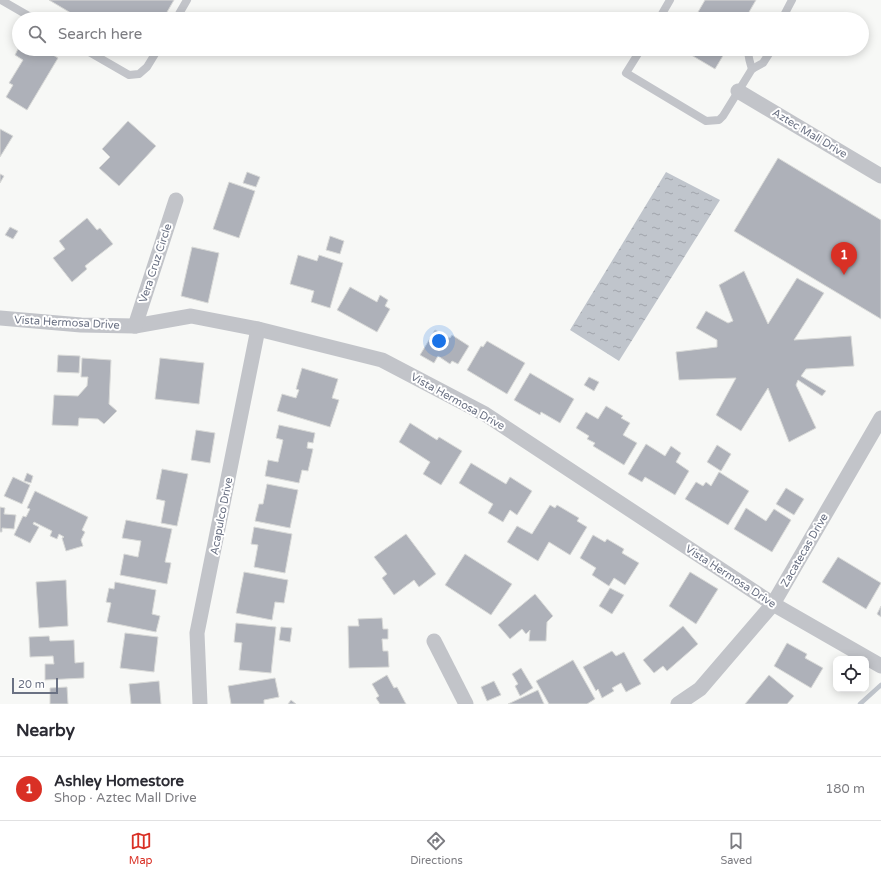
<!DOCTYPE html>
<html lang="en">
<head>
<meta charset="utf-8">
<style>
  :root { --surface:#fff; --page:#f7f7f7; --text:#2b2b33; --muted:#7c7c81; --line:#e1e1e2; --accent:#d93025 }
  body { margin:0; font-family:"Varela Round",sans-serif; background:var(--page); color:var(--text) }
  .controls { position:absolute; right:12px; bottom:12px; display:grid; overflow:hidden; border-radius:8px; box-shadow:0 2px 10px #0003 }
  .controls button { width:36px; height:36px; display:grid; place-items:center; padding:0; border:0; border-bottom:1px solid var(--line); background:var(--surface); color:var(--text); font:20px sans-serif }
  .scale { position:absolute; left:12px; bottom:10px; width:46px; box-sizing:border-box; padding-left:4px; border:2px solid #6a7183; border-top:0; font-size:11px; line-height:14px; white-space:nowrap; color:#6a7183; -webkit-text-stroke:3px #fff; paint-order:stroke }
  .you { position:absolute; left:439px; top:341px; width:14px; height:14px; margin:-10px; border:3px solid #fff; border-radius:50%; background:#1a73e8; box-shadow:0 0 0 6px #1a73e833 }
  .badge { display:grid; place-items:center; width:26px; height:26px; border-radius:50%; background:var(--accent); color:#fff; font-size:13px; font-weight:700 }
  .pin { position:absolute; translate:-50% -33px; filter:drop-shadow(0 1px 2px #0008) }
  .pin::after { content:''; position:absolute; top:21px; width:14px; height:12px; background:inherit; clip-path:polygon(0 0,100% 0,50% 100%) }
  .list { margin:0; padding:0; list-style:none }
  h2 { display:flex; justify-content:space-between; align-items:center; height:52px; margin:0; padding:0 16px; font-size:17px }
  h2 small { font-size:13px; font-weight:400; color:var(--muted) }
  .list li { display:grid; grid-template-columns:26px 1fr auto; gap:12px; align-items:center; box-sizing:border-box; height:64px; padding:0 16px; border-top:1px solid var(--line) }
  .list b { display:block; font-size:15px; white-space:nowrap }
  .list p { margin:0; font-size:13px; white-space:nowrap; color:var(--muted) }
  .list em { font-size:13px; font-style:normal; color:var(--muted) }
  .icon { flex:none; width:22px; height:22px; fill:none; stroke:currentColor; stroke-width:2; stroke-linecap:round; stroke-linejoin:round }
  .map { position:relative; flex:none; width:881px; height:704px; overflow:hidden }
  .search { position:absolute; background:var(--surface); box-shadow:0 2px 10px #0003; left:12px; right:12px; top:12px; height:44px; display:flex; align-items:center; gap:10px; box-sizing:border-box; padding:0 14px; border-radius:22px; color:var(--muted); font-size:15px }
  .sheet { height:116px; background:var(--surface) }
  nav { display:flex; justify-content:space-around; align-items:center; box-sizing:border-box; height:56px; border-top:1px solid var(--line); background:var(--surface); font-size:11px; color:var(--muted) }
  nav a { display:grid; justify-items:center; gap:2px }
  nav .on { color:var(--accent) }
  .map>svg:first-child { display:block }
  .water { fill:url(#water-ripples) }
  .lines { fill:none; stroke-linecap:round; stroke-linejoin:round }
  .stream { stroke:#c0c5cc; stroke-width:4.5 }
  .building { fill:#aeb1b9; stroke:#d9dad8 }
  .lane { stroke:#c2c4c9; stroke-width:8 }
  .street { stroke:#c2c4c9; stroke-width:15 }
  .labels { text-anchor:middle; stroke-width:4; stroke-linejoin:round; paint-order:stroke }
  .street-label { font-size:11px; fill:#6a7183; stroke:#fff }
</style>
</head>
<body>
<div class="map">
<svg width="881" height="704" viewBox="0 0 881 704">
  <defs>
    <pattern id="water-ripples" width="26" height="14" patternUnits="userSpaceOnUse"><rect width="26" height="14" fill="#c0c5cc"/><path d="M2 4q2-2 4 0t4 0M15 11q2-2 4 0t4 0" fill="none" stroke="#a0a4ab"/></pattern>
  </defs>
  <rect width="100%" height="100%" fill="#f7f8f6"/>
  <polygon class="water" points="666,172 720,200 619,361 570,330"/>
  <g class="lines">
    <polyline class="stream" points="860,704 881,685"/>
  </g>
  <g class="building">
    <polygon points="49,0 174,0 163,19 81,19"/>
    <polygon points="705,0 756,0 745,19 694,19"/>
    <polygon points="19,47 19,49 43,49 58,58 27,110 6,97 13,85 9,83 23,60 15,55"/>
    <polygon points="131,49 145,49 142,55"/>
    <polygon points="681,49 727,49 715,69"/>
    <polygon points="128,121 156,146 119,186 99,168 110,157 102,149"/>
    <polygon points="0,129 13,136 0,157"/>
    <polygon points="778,158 881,220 881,319 734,231"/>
    <polygon points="247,172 260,177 256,187 243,183"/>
    <polygon points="0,174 4,176 0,183"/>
    <polygon points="229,182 255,191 239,238 213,229"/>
    <polygon points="87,218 97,230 100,228 113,244 85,266 87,269 72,282 53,258 65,249 59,241"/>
    <polygon points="10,227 18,231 13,239 5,235"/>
    <polygon points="330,236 344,241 340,254 326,250"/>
    <polygon points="192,247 219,253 208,303 181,296"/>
    <polygon points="298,255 317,261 319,255 343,263 330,308 311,302 314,291 290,284"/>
    <polygon points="744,271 768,324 797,278 824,293 794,340 851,336 854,366 806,369 801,376 826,391 822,396 798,380 796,385 816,428 789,442 768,388 741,431 716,415 736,378 679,380 676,352 717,347 717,340 696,328 706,311 728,323 733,321 719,285"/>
    <polygon points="350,287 377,302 380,295 388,300 385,306 390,309 377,332 337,310"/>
    <polygon points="435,330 450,338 452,335 469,346 458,364 452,361 450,364 438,356 434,363 420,355"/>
    <polygon points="487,341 525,363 507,394 467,370 481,346 483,347"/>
    <polygon points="58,355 80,356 79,373 57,372"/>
    <polygon points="82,358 111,360 109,404 117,411 104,424 98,419 79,418 78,426 52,425 54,395 78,396 87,386 88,377 81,377"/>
    <polygon points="160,358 204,363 199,404 155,399"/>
    <polygon points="302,368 338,379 332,398 339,400 330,427 277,411 282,394 296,398 299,390 296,389"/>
    <polygon points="530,373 574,399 560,423 541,412 540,415 514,400"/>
    <polygon points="589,377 599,382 594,391 584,385"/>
    <polygon points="606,406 623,416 621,418 630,423 623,435 637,443 624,465 593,446 595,443 587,439 589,436 576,428 586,412 598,419"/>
    <polygon points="410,423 437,440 439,437 462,451 441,485 423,474 430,462 399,442"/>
    <polygon points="279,425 315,433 313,443 308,442 307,448 313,449 308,471 302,470 299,483 265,476 268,460 278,462 283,440 276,438"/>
    <polygon points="196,430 215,433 210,463 191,460"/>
    <polygon points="646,444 665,456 671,446 681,453 676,462 689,471 675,495 645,477 642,482 628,474"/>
    <polygon points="717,445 731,454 721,471 707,462"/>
    <polygon points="471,463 506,484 510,477 532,491 517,515 510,510 503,522 488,513 493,504 459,483"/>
    <polygon points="162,469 188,474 177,526 161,523 165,501 156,499"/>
    <polygon points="719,472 749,491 728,525 685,499 696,482 703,486 706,482 711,486"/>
    <polygon points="27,473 33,476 31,483 24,481"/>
    <polygon points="13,477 30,485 22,504 4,496"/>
    <polygon points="267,484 298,490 290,528 255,521 259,504 263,504"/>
    <polygon points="786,488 804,499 794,515 776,504"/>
    <polygon points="35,491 88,517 82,530 85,532 81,540 83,546 66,551 62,538 64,537 59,534 57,539 50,536 52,531 34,522 33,524 39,527 30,543 14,535 23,516 26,517 30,509 27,508"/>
    <polygon points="550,505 555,508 557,505 579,518 577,521 587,527 570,555 549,542 538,561 507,542 517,526 532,534"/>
    <polygon points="0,507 5,508 4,514 16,515 14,529 2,528 2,532 0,532"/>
    <polygon points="746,508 766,521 774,509 791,520 772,552 734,529"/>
    <polygon points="126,520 172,529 165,562 171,563 167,584 120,575 124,554 138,557 141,541 122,538"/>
    <polygon points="254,527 292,534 285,573 254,567 258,545 251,544"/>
    <polygon points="406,534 436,574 419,587 414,580 394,595 382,578 387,574 374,557"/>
    <polygon points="593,535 605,542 607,539 624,549 622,553 639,563 625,585 614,578 609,586 592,575 596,568 580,558"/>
    <polygon points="465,554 512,584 491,615 445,585"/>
    <polygon points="838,557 881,583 866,609 822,582"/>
    <polygon points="244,572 288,580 284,603 275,602 272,620 236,613"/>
    <polygon points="690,572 718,589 696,624 669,606"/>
    <polygon points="66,580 68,626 39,628 36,582"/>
    <polygon points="115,582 156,590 152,614 160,616 156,632 107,622 111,603 106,602 109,588 114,589"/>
    <polygon points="610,588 624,595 612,614 599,606"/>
    <polygon points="535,594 553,616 547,622 546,641 529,641 530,630 526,634 522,629 510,639 498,625"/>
    <polygon points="881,606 881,617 877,614"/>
    <polygon points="382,618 383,629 388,629 388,639 382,639 383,651 388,651 389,667 349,668 348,626 359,626 358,619"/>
    <polygon points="236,623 276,627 271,673 239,670 242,643 234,642"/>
    <polygon points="683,626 698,644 667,671 663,666 654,673 643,660"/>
    <polygon points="281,627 292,628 290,642 279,640"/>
    <polygon points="125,633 158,637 154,672 120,668"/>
    <polygon points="49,636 50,641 74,640 75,663 84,662 84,678 45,680 45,664 54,664 53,656 30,657 29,637"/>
    <polygon points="787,643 807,654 805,658 823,668 811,688 774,666"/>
    <polygon points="612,651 616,656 624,652 641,684 626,692 621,683 612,688 614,691 602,698 598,689 596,691 583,667"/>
    <polygon points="573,660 595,699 587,704 549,704 536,681"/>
    <polygon points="521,668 533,688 520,696 515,686 518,684 512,674"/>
    <polygon points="387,675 394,688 397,687 406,704 380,704 376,698 379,696 372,684"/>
    <polygon points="769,675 794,696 787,704 745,704"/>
    <polygon points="275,678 279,697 264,700 264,704 231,704 228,686"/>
    <polygon points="159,681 161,704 131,704 129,684"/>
    <polygon points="494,681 501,695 487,701 481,687"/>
    <polygon points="67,687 68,704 50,704 50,688"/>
    <polygon points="538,690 544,704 508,704"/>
    <polygon points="291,700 296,704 288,704"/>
  </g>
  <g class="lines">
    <g class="lane">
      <polyline points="1,0 34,19"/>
      <polyline points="176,19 187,0"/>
      <polyline points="659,19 670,0"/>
      <polyline points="770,19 781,18"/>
      <polyline points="782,19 792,0"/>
      <polyline points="84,49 129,75 139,74 147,67 158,49"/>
      <polyline points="641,49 626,73 706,121 719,120 723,116 752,69 763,63 772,49"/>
      <path d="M749,49C747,55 750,62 752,69"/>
    </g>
    <g class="street">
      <polyline points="738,91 881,176"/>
      <polyline points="0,318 81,325 135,326 191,316 258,329 382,360 485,414 773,604 881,666"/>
      <polyline points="135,326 176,200"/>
      <polyline points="434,641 466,704"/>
      <polyline points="200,704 197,633 258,329"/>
      <polyline points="678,704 700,689 773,604 881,418"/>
    </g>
  </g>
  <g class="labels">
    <g class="street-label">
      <text transform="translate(810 133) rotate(31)" y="4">Aztec Mall Drive</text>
      <text transform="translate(155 263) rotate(-72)" y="4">Vera Cruz Circle</text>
      <text transform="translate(67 322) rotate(3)" y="4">Vista Hermosa Drive</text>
      <text transform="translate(458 401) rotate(29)" y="4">Vista Hermosa Drive</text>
      <text transform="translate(221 516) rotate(-79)" y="4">Acapulco Drive</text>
      <text transform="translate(804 550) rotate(-60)" y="4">Zacatecas Drive</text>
      <text transform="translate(731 576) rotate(33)" y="4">Vista Hermosa Drive</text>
    </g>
  </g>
</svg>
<div class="controls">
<button><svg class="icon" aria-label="locate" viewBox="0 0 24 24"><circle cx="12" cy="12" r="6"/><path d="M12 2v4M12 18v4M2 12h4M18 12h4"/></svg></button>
</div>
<div class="scale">20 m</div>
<div class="you"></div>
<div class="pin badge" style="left:844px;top:275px">1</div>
<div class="search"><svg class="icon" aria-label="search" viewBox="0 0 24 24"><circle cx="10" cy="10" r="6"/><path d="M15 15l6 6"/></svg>Search here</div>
</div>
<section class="sheet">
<h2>Nearby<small></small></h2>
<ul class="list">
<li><span class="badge">1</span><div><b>Ashley Homestore</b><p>Shop · Aztec Mall Drive</p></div><em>180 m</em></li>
</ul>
</section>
<nav>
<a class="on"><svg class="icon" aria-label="map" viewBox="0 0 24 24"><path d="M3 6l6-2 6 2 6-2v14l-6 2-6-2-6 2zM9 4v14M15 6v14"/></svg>Map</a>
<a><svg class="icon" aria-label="directions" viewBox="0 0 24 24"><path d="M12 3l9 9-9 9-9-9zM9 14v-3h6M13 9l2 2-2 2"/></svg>Directions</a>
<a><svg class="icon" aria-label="saved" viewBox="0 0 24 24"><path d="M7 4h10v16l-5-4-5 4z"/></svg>Saved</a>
</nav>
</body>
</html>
